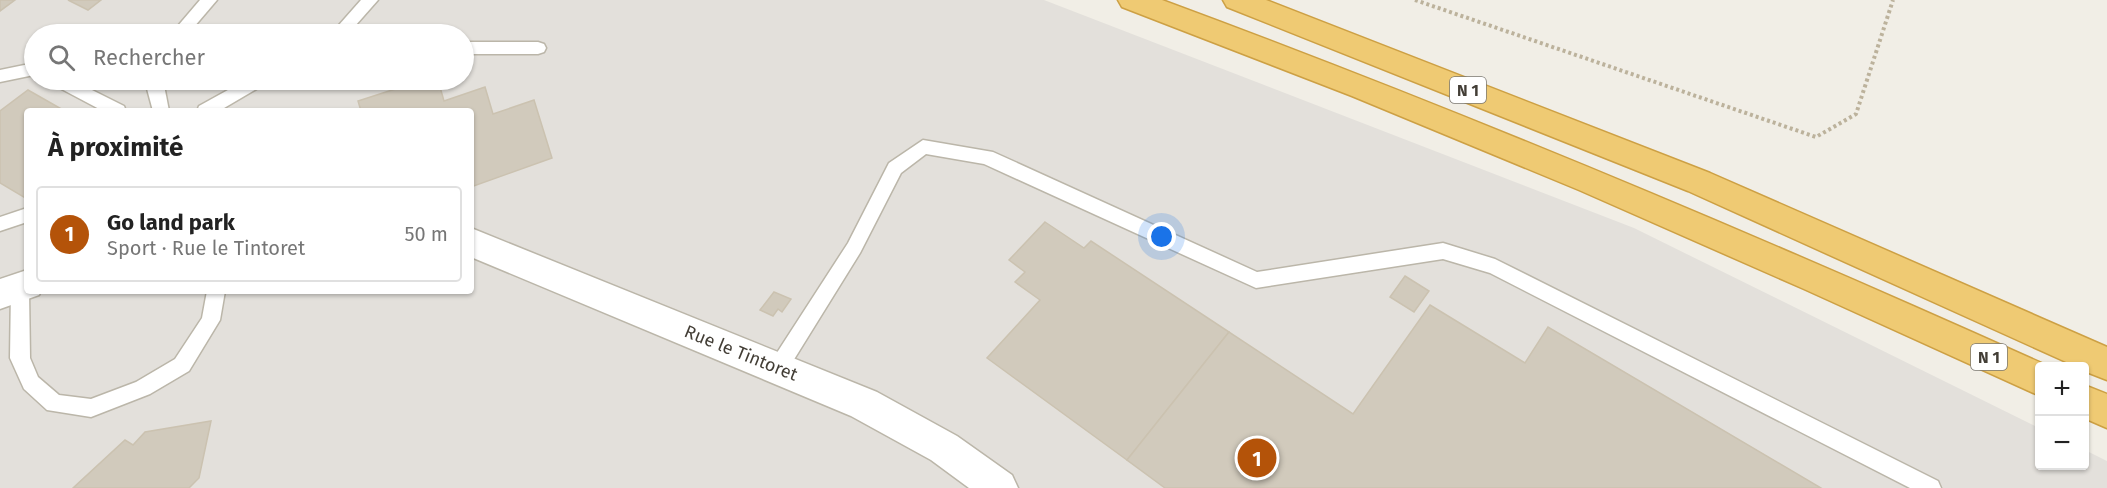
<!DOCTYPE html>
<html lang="fr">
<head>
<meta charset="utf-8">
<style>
  :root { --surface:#fff; --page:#f2f2f2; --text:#222; --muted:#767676; --line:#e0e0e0; --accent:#b45309 }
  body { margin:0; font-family:"Fira Sans",sans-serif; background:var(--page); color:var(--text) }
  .controls { position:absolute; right:18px; bottom:18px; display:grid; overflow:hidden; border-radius:6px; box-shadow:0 2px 4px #0004 }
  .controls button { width:54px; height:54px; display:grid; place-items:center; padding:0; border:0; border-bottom:2px solid var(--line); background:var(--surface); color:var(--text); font:30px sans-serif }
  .you { position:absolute; left:1162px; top:237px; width:21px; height:21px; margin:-15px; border:4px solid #fff; border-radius:50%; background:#1a73e8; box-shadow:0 0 0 9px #1a73e833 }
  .badge { display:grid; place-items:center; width:39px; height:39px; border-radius:50%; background:var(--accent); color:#fff; font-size:20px; font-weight:700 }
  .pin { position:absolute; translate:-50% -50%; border:3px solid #fff; box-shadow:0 2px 6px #0006 }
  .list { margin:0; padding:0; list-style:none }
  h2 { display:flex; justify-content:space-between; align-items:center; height:78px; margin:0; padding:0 24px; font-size:26px }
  h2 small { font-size:20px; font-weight:400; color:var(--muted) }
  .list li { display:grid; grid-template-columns:39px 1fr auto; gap:18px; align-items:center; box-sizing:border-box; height:96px; margin:0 12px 12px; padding:0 12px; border:2px solid var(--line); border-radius:6px }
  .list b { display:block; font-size:22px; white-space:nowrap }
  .list p { margin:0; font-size:20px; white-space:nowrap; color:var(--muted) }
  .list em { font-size:20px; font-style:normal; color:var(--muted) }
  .icon { flex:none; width:33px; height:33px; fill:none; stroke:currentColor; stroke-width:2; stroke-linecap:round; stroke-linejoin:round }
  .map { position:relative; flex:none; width:2107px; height:488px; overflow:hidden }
  .search { position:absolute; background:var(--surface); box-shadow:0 2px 4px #0004; left:24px; top:24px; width:450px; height:66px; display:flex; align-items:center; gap:15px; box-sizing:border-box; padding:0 21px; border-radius:33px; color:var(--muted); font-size:22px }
  .panel { position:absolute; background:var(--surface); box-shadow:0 2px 4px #0004; left:24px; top:108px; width:450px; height:186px; border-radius:6px }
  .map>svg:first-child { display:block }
  .industrial { fill:#e3e0db; fill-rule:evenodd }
  .building { fill:#d1cabc; stroke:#cbc2b0; stroke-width:1.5 }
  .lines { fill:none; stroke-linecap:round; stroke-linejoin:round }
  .lane-casing { stroke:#bbb6a9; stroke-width:3 }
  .street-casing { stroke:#bbb6a9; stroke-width:3 }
  .highway-casing { stroke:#cda044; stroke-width:3 }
  .path { stroke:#bcb29c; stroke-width:4; stroke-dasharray:3 3; stroke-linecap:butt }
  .lane { fill:#fff; fill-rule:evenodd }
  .street { fill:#fff; fill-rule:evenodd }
  .highway { fill:#efca73; fill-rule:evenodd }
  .labels { text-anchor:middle; stroke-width:4.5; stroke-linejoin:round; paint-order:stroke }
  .shield { fill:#fff; stroke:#7b7872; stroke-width:1.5 }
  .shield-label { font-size:16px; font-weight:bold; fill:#433e36 }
  .street-label { font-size:18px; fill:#433e36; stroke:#fff }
</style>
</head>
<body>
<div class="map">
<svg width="2107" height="488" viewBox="0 0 2107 488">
  <rect width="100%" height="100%" fill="#f1eee6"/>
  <path class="industrial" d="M0,0H1044L1634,228L2039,428L2040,466H2084L2085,450L2107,461V488H0ZM34,34H464V80H34ZM27,111H471V291H27Z"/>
  <g class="building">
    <polygon points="0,0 15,0 0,11"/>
    <polygon points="68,0 101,0 88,10"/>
    <polygon points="423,80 438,80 444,101 485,87 493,114 534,100 552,158 471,187 471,111 361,111 358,101"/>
    <polygon points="28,90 65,111 27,111 27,199 0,183 0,111"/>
    <polygon points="1045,222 1084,248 1091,241 1229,332 1127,460 987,358 1040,300 1015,282 1025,272 1009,260"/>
    <polygon points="1405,276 1429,291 1414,312 1390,297"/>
    <polygon points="774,292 791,299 782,312 778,309 773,316 760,310"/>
    <polygon points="1430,305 1525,363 1548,327 1821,488 1165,488 1127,460 1229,332 1353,414"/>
    <polygon points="211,421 199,478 189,488 73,488 125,440 133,445 145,432"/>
  </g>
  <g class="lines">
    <g class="lane-casing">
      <g id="lane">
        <polygon points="200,0 217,0 188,34 171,34"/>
        <polygon points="361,0 378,0 348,34 331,34"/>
        <polygon points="464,42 538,42 544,44 546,48 544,52 538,54 464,54"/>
        <polygon points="34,63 34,75 0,82 0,70"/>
        <polygon points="50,80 72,80 124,106 126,111 103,111 52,84"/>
        <polygon points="147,80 163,80 169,111 153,111 146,85"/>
        <polygon points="246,80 267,80 265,84 219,111 197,111 199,106"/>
        <polygon points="923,140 993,152 1257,272 1443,243 1495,259 1938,481 1941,488 1910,488 1490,273 1443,259 1256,288 984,164 926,154 901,173 860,253 785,374 778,377 771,374 768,368 771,362 848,243 889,163"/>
        <polygon points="27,208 27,222 0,231 0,217"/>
        <polygon points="20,280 27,282 27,291 29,291 30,358 38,377 59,395 91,399 136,382 175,359 202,318 207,291 225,291 220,320 189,371 150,394 91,417 47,410 24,389 10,358 11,288 13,282"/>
      </g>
    </g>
    <g class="street-casing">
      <g id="street">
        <polygon points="471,228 877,392 957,436 1012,475 1018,488 969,488 931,460 851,416 471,257"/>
        <polygon points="27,270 27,291 41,291 39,295 0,309 0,279"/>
      </g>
    </g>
    <g class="highway-casing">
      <g id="highway">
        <path d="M1118,0H1162C1462,111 1757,235 2048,366H2040V396L1804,289L1579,190L1352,96L1122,7Z"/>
        <polygon points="1223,0 1266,0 1710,173 2107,347 2107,380 2084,371 2084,366 2075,366 1688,191 1227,7"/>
        <polygon points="2084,385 2107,394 2107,428 2084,418"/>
      </g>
    </g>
    <polyline class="path" points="1415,0 1816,137 1856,114 1893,0"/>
    <use href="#lane" class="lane"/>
    <use href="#street" class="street"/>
    <use href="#highway" class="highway"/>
  </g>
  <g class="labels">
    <g class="shield">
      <rect x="1450" y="77" width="36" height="26" rx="4.5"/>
      <rect x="1971" y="344" width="36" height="26" rx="4.5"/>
    </g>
    <g class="shield-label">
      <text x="1468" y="96">N 1</text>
      <text x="1989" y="363">N 1</text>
    </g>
    <g class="street-label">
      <text transform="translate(741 353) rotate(22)" y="6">Rue le Tintoret</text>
    </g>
  </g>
</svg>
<div class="controls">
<button>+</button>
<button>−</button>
</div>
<div class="you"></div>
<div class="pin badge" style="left:1257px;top:458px">1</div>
<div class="search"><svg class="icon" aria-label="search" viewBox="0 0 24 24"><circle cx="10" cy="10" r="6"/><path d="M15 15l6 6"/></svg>Rechercher</div>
<section class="panel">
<h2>À proximité<small></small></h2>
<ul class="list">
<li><span class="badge">1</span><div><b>Go land park</b><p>Sport · Rue le Tintoret</p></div><em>50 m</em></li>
</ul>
</section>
</div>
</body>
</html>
